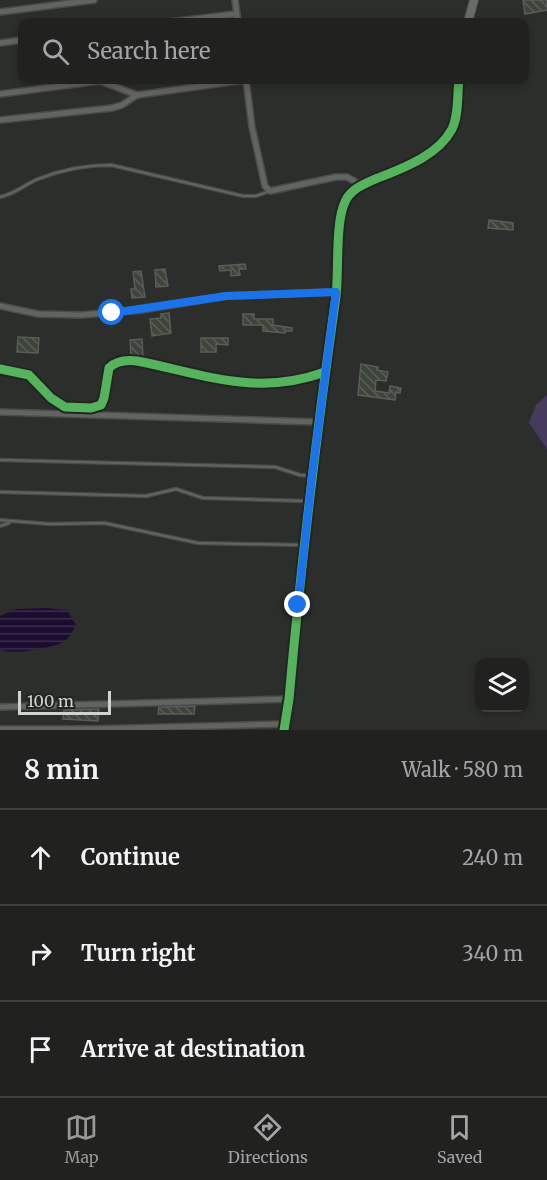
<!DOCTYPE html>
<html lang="en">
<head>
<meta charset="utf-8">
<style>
  :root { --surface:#212220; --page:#2d2f2d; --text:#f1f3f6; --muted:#a2a4a5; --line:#3e3f3e; --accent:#979996 }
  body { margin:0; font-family:Merriweather,serif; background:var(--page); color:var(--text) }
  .controls { position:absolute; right:18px; bottom:18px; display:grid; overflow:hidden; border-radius:12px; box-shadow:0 3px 9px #0003 }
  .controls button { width:54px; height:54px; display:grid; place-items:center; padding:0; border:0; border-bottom:2px solid var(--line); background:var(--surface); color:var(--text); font:30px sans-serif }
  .scale { position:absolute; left:18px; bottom:15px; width:93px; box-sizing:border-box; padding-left:6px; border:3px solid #d1d3d0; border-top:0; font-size:16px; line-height:21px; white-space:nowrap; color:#d1d3d0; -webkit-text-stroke:4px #222521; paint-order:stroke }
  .stop { position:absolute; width:18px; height:18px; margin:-14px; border:4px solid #1a73e8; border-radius:50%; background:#fff }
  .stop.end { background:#1a73e8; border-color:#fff; box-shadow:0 2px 6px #0008 }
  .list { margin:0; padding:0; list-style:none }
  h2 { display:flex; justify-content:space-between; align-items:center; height:78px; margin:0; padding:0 24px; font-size:26px }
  h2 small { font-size:20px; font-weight:400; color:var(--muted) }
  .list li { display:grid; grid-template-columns:39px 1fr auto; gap:18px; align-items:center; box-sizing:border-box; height:96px; padding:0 24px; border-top:2px solid var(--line) }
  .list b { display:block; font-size:22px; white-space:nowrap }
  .list em { font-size:20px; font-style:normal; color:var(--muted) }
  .icon { flex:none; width:33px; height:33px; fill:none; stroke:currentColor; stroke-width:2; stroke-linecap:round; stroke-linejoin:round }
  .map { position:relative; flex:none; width:547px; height:730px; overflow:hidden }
  .search { position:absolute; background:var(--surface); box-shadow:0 3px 9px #0003; left:18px; right:18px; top:18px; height:66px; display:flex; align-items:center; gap:15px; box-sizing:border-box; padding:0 21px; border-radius:12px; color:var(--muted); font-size:22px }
  .sheet { height:366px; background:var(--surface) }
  nav { display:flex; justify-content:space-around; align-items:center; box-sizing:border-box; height:84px; border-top:2px solid var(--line); background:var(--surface); font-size:16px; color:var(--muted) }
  nav a { display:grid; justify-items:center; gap:3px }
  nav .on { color:var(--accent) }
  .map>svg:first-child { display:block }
  .grass { fill:#473b5d }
  .water { fill:url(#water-rules) }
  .building { fill:url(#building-back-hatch); stroke:#5a5c5a; stroke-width:1.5 }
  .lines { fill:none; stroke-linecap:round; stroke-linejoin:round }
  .lane-casing { stroke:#4a4c49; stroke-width:4.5 }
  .street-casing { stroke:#4a4c49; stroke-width:8 }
  .secondary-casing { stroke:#4a4c49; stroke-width:10 }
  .lane { stroke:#626462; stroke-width:2 }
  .street { stroke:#626462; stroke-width:5 }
  .secondary { stroke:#686b67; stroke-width:8 }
  .cycleway-casing { stroke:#222521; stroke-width:13 }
  .cycleway { stroke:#56b35d; stroke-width:9 }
  .route { stroke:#1a73e8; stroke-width:8 }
</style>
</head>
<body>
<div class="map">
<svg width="547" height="730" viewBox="0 0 547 730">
  <defs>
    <pattern id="water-rules" width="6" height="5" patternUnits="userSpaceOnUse" patternTransform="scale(1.5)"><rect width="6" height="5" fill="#1c0c30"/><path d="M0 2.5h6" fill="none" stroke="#3c2e4d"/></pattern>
    <pattern id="building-back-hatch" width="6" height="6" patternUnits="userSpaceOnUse" patternTransform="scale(1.5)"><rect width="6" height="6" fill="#3d443a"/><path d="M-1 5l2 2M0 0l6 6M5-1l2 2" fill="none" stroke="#585e55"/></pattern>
  </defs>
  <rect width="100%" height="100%" fill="#2c2e2b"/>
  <polygon class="grass" points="547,395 547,449 529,423 536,405"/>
  <path class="water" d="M46,608L67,610L76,625C73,630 69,638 65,641C55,648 10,656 0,649V616L17,609Z"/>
  <g class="building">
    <polygon points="523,0 547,0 547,10 525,14"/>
    <polygon points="489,220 513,223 513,230 488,228"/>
    <polygon points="245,264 246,269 239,269 240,275 231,276 231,270 220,271 219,266"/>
    <polygon points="165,269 168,286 156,287 155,270"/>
    <polygon points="141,271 145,297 132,298 131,289 135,289 133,272"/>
    <polygon points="169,313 171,333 152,336 150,319 161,318 161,314"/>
    <polygon points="243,314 254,314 254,319 273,319 273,325 292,328 292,331 285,331 285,333 263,331 263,325 243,325"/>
    <polygon points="18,337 39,338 38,353 17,352"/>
    <polygon points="201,338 228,338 228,345 216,344 216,352 201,352"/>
    <polygon points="142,339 143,357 131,356 130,340"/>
    <polygon points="361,364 378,367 377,370 388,372 386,381 376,380 375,391 389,393 390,386 401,388 400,393 396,392 395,400 358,395"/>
    <polygon points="195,706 194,714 158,714 159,707"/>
    <polygon points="95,709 99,709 98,721 63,719 64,710"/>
  </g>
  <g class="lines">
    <g class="lane-casing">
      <g id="lane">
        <path d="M0,197C15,194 24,185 38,179C61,170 87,165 111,165L243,196H256L270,191"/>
        <polyline points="0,460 275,467 300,475 311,476"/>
        <polyline points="0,492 146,496 176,489 203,498 306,501"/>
        <polyline points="0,520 50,524 104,523 198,543 301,545"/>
        <polyline points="0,526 9,523"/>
      </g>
    </g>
    <g class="street-casing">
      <g id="street">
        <polyline points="235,0 238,22"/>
        <polyline points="0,12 94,0"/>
        <polyline points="169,22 236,14"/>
        <polyline points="0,43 22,40"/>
        <polyline points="246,80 252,127 265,186 270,191 336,177 347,177 361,185"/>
        <polyline points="0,94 100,81 137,95"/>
        <polyline points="0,120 112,108 122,105 137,95 246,80"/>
        <polyline points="0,306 38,314 81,315 141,310 226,296 336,292"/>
        <path d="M0,369L29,375L51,398L65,407L91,408L101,405L104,398L109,368C116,361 128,360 137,361C204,374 256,397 325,372"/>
        <polyline points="0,412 319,422"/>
        <polyline points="0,707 289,699"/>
        <polyline points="0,729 92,729 284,724"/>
      </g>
    </g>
    <g class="secondary-casing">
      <g id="secondary">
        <polyline points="468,22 474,0"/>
        <path d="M284,730L289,699C301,564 317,430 336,296C339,272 335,222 345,202C350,190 362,185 373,180C400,169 437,157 452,129C459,115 457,95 459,80"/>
      </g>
    </g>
    <use href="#lane" class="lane"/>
    <use href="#street" class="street"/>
    <use href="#secondary" class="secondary"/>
    <g class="cycleway-casing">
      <g id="cycleway">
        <path d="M0,369L29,375L51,398L65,407L91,408L101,405L104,398L109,368C116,361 128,360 137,361C204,374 256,397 325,372"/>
        <path d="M284,730L289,699C301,564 317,430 336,296C339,272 335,222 345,202C350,190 362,185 373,180C400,169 437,157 452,129C459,115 457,95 459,80"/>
      </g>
    </g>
    <use href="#cycleway" class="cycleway"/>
  </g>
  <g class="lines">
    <polyline class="route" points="112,313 226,296 336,292 312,476 298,605"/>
  </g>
</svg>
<div class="controls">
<button><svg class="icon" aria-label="layers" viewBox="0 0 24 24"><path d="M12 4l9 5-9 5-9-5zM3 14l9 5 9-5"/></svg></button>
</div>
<div class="scale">100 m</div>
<div class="stop" style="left:112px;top:313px"></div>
<div class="stop end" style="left:298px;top:605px"></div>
<div class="search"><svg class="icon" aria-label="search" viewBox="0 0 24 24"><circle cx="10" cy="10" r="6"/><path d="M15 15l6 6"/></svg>Search here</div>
</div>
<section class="sheet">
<h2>8 min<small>Walk · 580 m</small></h2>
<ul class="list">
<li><svg class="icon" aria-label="ahead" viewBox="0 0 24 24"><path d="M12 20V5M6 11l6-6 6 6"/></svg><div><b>Continue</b></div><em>240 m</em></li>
<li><svg class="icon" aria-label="right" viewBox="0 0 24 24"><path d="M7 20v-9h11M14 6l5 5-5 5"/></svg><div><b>Turn right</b></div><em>340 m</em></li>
<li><svg class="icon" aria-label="arrive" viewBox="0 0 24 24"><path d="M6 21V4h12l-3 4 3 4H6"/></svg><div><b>Arrive at destination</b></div></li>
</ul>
</section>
<nav>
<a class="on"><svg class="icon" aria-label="map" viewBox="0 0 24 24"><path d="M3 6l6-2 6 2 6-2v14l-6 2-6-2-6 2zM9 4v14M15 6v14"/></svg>Map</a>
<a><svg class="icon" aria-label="directions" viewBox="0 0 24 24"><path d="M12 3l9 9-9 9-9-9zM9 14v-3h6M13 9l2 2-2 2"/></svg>Directions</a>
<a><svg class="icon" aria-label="saved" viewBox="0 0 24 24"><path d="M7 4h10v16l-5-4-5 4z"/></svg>Saved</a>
</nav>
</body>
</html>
